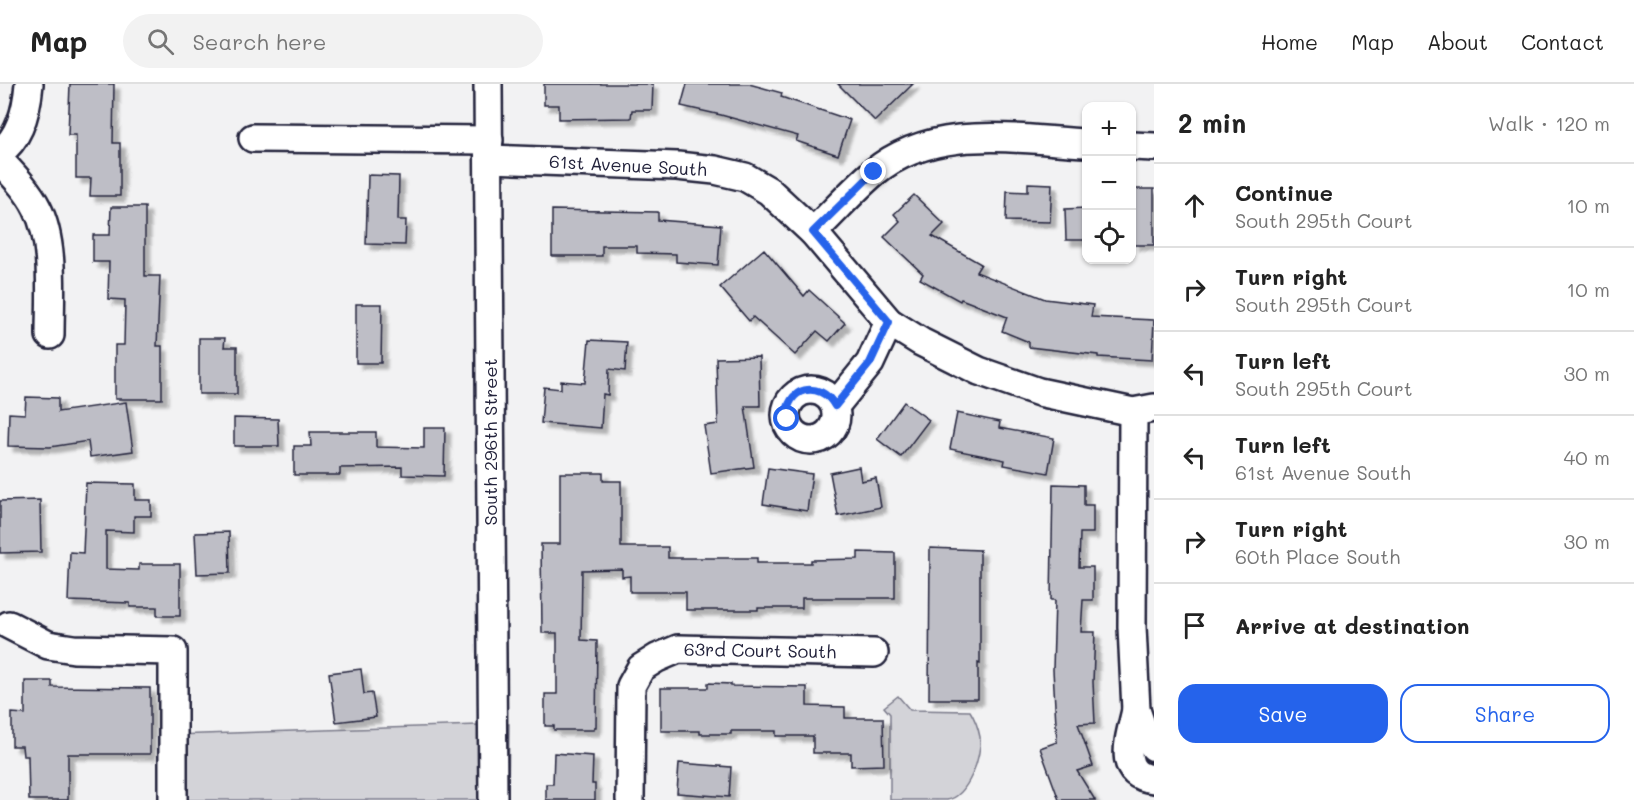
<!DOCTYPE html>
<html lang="en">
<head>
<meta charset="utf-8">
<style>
  :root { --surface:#fff; --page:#f2f2f2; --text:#222; --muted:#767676; --line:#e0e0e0; --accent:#2563eb }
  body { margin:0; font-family:Mali,sans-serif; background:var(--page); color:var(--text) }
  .controls { position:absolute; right:18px; top:18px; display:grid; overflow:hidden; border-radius:12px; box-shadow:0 2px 4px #0004 }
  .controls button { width:54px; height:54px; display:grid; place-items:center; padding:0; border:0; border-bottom:2px solid var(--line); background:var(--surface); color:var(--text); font:30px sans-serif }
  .stop { position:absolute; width:18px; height:18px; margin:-14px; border:4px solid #2563eb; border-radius:50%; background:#fff }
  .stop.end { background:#2563eb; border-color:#fff; box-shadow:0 2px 6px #0008 }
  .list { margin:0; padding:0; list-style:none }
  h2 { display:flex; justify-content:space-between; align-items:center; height:78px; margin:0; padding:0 24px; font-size:26px }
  h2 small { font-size:20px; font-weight:400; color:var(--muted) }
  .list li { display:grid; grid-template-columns:39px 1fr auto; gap:18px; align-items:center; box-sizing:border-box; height:84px; padding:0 24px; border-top:2px solid var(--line) }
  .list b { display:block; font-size:22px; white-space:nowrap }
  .list p { margin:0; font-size:20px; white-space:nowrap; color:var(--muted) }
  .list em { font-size:20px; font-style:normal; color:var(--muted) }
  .actions { display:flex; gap:12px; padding:18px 24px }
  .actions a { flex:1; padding:14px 0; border:2px solid var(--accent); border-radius:18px; text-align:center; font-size:21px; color:var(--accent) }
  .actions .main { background:var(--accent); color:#fff }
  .icon { flex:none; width:33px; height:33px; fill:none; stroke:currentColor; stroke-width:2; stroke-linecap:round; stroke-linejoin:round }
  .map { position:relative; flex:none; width:1154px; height:716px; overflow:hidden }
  header { display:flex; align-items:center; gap:36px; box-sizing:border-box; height:84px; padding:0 30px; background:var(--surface); border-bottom:2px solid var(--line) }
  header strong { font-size:28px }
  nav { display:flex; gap:33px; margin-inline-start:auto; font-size:21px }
  .search { width:420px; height:54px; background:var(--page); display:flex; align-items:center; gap:15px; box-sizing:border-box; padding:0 21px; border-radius:33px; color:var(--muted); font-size:22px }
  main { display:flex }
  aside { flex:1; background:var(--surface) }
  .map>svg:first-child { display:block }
  .green { fill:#d3d3d8; stroke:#7a7a8a; stroke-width:1.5 }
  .building { fill:#bebec6; stroke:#22223b; stroke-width:1.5; filter:url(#shadow) }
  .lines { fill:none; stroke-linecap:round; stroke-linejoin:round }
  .minor-casing { stroke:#22223b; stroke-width:32 }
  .minor { stroke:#fff; stroke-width:27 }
  .route { stroke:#2563eb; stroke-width:8 }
  .labels { text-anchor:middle; stroke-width:4.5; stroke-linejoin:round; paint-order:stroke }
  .street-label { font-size:18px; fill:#22223b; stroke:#fff }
</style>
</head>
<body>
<header>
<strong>Map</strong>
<div class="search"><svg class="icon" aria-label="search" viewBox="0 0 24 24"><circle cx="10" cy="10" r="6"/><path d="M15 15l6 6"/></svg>Search here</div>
<nav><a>Home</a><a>Map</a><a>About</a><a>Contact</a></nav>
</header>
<main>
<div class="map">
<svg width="1154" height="716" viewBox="0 0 1154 716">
  <defs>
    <filter id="shadow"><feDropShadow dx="5.5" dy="5.5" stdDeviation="1.5" flood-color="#0004"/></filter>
  </defs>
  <rect width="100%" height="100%" fill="#f2f2f3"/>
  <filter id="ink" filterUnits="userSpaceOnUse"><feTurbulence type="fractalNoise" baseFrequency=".0167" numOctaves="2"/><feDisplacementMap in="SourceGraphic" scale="12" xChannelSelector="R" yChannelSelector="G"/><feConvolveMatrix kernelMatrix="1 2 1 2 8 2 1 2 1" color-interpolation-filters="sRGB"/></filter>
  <g filter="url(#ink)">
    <g class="green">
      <path d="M898,612L910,626L970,627C975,635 978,643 980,653C982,672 968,713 947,716C929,716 908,716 890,716V630L884,623Z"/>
      <polygon points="509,640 508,716 173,716 173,651"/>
    </g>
    <g class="building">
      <polygon points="70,0 114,0 113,59 120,59 120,112 90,112 91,94 76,94 76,51 68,51"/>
      <polygon points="544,0 653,0 652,26 632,26 631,34 559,35 559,21 544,21"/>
      <polygon points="687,0 749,0 782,9 781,13 850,36 838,71 796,57 798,52 721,31 681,22"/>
      <polygon points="838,0 913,0 875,37"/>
      <polygon points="368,91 399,92 398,136 406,136 405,161 366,160"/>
      <polygon points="1028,99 1052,100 1050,138 1006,137 1007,107 1028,108"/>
      <rect x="1133" y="105" width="21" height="56"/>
      <polygon points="914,111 944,140 932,152 981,180 976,188 1045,215 1093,221 1091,233 1154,236 1152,276 1098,273 1098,271 1029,263 1029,258 1002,247 1007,233 961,215 960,217 920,195 923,190 884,153 900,137 894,130"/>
      <polygon points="111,123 145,123 145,192 160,192 157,262 162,262 162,315 115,315 115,261 124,261 125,216 108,215 109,178 93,178 93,151 110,151"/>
      <polygon points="1086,124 1086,156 1066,156 1065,125"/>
      <polygon points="552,126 658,128 658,136 721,141 718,181 676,178 676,170 637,169 637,162 602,162 602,172 552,172"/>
      <polygon points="764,165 804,212 809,206 845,239 829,257 817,247 795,271 753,233 749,237 720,203"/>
      <polygon points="356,220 382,220 381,279 356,279"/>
      <polygon points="199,254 225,254 224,263 237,263 237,310 199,310"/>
      <polygon points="589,256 627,258 625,287 609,285 608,311 603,310 601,344 541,339 544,303 561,305 561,297 585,299"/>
      <polygon points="759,273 760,322 745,322 754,383 711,389 704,342 718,340 716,274"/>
      <polygon points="26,313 58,314 58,328 126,318 133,367 90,373 88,357 50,363 8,362 9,329 25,330"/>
      <polygon points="904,318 929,336 901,373 877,355"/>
      <polygon points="957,329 1000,338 999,344 1054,354 1048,389 1004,381 1005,376 950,365"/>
      <polygon points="234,334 278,335 279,362 234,362"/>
      <polygon points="424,344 445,344 444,392 402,391 402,383 340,384 340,391 294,391 294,362 311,362 310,348 376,348 376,363 424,364"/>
      <polygon points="859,383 861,397 876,394 881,423 838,432 830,389"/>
      <polygon points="768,384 812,390 807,427 763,420"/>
      <polygon points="560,389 603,389 603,397 621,397 621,463 668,463 668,474 757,474 757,479 811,479 811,476 858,475 858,468 895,469 895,514 802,514 802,524 758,524 758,526 686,526 686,508 630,508 630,492 622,493 622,485 582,486 581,556 597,557 596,643 594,643 594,646 554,646 554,642 545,642 545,610 557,610 557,549 542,549 541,460 560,460"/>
      <polygon points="86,399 135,400 135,416 151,416 151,432 134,432 134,448 106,447 106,485 139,486 139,480 180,480 180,532 157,532 157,523 130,523 130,519 68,517 70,468 83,469"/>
      <polygon points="1053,400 1084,401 1084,421 1093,421 1093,449 1080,449 1079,483 1093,483 1093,516 1083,516 1081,548 1095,548 1093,598 1095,639 1078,640 1093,682 1077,687 1095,716 1059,716 1040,664 1057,658 1053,586 1055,516 1051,516"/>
      <polygon points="40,416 41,468 0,469 0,417"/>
      <polygon points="229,448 230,489 197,490 195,449"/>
      <polygon points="930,464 980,466 980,580 978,579 978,615 929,615"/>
      <polygon points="361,585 364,610 372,609 376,633 336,638 329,589"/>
      <polygon points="25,597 52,597 52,603 150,604 150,670 68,670 68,716 29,716 28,672 23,672 22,662 12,662 12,629 25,630"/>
      <polygon points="708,599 731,600 731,602 807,603 807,622 845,623 845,634 883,634 884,681 851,682 851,669 813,669 813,652 776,652 776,647 731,647 731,650 700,650 700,647 661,647 661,604 708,604"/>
      <polygon points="554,669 593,672 592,700 595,700 595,716 546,716 546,700 553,700"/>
      <polygon points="679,679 731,683 729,713 677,709"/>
    </g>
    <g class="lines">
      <g class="minor-casing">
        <g id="minor">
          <polyline points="488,0 493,716"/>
          <polyline points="253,54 489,56"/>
          <polyline points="1132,62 1154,63"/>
          <path d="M0,68C20,54 27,24 29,0"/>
          <polyline points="489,75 677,82 715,86 745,93 769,107 813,148 889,238 921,258 979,287 1039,308 1133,328 1154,324"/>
          <path d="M0,77C13,91 28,106 37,124C55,159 50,212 50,251"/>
          <path d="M813,148C833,129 852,107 873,89C933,39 1015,55 1086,59"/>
          <circle cx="811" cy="331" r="25"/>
          <polyline points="835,322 870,279 889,238"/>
          <polyline points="1133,328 1132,543 1136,626 1143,646 1154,663"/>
          <polyline points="9,541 48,561 74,565 173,567 173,716"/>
          <path d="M1136,626C1131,651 1114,692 1154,695"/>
          <polyline points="630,716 631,602 641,584 657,574 678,565 874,569"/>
        </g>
      </g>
      <use href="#minor" class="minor"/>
    </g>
  </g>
  <g class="lines" filter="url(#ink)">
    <path class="route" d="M787,335C785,303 820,295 835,322L870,279L889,238L813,148L874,88"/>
  </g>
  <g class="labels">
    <g class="street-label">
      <text transform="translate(628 82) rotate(3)" y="6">61st Avenue South</text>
      <text transform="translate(491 358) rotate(-90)" y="6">South 296th Street</text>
      <text transform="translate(760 567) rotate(1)" y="6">63rd Court South</text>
    </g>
  </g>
</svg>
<div class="controls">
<button>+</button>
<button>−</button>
<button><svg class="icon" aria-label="locate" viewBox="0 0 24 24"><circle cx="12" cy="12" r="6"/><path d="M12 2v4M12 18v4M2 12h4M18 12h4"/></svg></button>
</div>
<div class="stop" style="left:787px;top:335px"></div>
<div class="stop end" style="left:874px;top:88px"></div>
</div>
<aside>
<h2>2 min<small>Walk · 120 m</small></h2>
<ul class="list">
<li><svg class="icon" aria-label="ahead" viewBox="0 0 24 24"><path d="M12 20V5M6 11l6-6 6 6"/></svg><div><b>Continue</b><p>South 295th Court</p></div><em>10 m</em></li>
<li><svg class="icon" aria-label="right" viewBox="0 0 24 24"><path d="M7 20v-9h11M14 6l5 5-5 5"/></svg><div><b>Turn right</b><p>South 295th Court</p></div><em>10 m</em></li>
<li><svg class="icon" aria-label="left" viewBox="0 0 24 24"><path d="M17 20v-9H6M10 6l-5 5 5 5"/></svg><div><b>Turn left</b><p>South 295th Court</p></div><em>30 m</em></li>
<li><svg class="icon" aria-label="left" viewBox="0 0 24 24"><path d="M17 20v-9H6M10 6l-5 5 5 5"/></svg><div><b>Turn left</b><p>61st Avenue South</p></div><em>40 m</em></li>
<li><svg class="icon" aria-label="right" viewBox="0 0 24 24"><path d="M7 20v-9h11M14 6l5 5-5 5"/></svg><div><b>Turn right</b><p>60th Place South</p></div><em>30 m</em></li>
<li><svg class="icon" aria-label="arrive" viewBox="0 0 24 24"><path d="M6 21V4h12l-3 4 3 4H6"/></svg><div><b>Arrive at destination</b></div></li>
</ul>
<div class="actions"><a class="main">Save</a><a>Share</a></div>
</aside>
</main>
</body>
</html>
